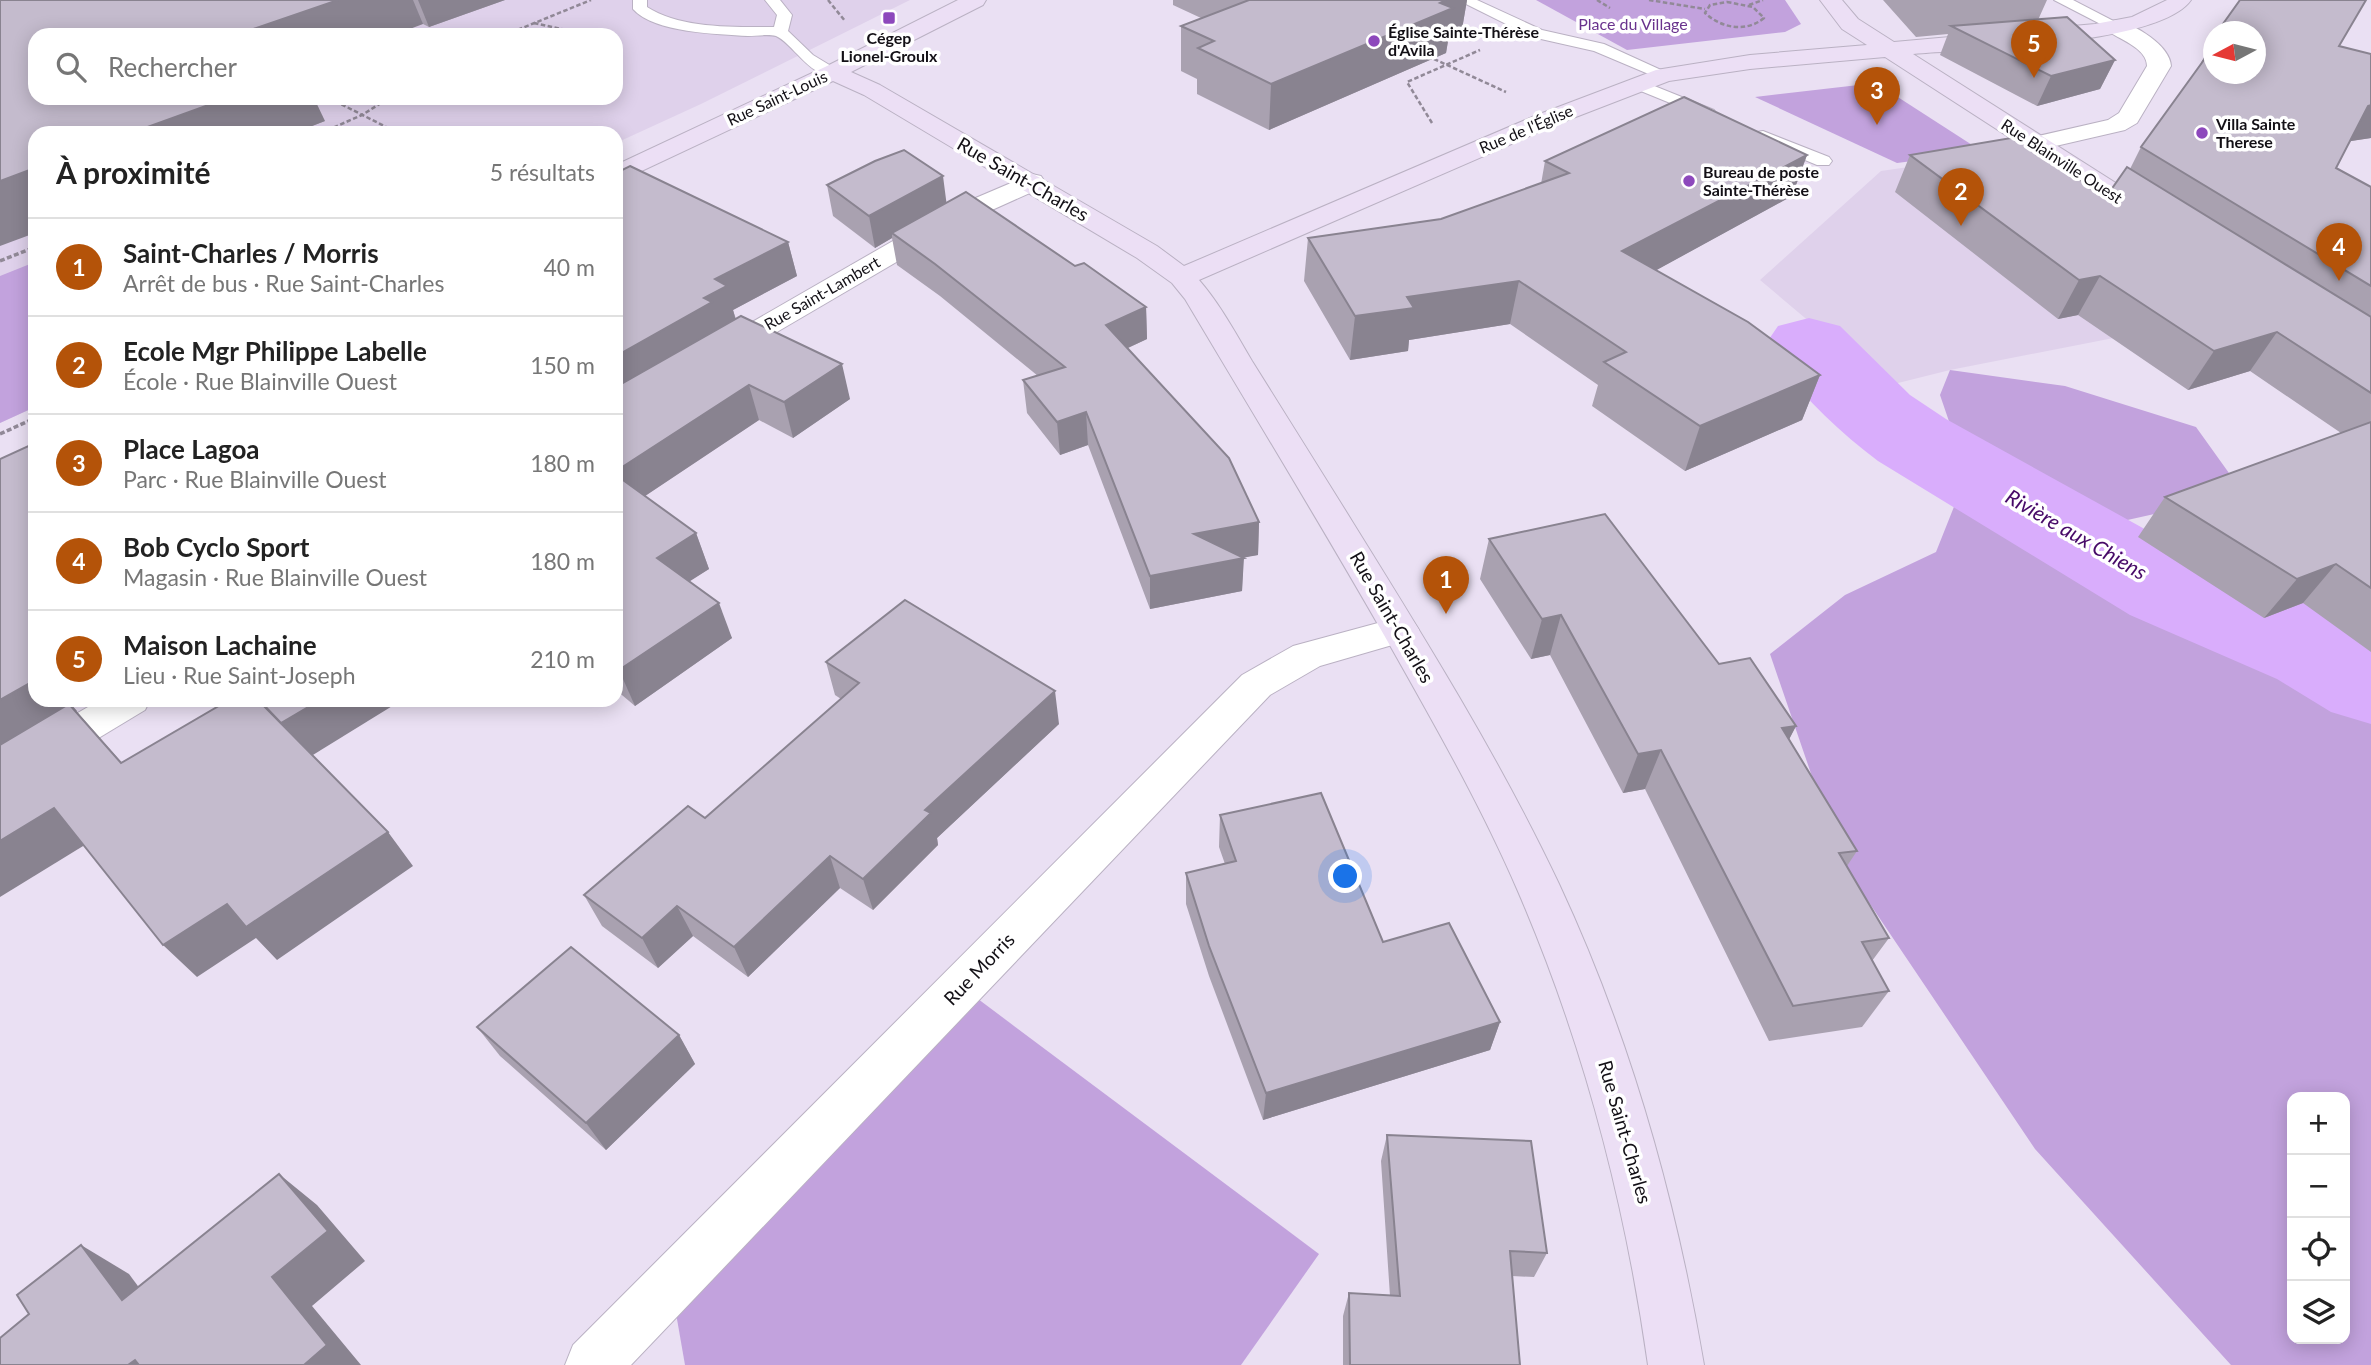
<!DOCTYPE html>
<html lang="fr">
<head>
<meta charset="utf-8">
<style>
  :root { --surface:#fff; --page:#f6f6f6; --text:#222; --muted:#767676; --line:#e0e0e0; --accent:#b45309 }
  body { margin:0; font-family:Lato,sans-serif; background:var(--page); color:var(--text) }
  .controls { position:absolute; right:21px; bottom:21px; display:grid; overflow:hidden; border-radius:14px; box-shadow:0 4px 18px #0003 }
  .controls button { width:63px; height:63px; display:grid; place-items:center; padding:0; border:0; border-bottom:2px solid var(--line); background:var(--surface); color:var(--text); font:35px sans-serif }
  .compass { position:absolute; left:2203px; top:21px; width:63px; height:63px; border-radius:50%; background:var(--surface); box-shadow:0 4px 18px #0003; rotate:263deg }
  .you { position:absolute; left:1346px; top:877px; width:24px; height:24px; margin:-18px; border:5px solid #fff; border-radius:50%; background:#1a73e8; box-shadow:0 0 0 10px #1a73e833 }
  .badge { display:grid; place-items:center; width:46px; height:46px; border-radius:50%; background:var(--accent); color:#fff; font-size:23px; font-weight:700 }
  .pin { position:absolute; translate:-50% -58px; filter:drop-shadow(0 2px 4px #0008) }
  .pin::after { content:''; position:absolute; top:37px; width:24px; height:21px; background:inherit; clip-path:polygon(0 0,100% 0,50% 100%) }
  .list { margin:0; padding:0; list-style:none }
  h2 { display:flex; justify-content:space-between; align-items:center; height:91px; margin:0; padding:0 28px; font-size:30px }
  h2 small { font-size:23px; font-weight:400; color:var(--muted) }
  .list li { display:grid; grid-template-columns:46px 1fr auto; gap:21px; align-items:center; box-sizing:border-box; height:98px; padding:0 28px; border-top:2px solid var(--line) }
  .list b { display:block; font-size:26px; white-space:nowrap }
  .list p { margin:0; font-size:23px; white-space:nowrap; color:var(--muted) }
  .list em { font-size:23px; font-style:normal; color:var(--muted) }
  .icon { flex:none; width:38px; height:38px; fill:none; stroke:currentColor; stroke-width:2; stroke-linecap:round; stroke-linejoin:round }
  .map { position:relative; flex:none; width:2371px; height:1365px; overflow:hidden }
  .search { position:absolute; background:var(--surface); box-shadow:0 4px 18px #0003; left:28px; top:28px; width:595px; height:77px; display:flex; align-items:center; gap:18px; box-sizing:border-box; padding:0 24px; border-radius:21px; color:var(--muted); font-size:26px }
  .panel { position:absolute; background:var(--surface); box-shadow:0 4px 18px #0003; left:28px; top:126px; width:595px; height:581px; border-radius:21px }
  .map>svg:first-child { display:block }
  .built { fill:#dfd1eb; fill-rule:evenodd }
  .green { fill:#c2a2dd; fill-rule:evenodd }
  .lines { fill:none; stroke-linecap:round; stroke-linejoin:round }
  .river { fill:#d9adfc; fill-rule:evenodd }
  .lane-casing { stroke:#bab1c3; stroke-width:2 }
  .street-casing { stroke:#bab1c3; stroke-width:2 }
  .secondary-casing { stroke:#bab1c3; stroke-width:2 }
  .path-far1 { stroke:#918997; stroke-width:2.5; stroke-dasharray:4.5 2.5; stroke-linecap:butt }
  .path { stroke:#918997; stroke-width:3.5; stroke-dasharray:5 2.5; stroke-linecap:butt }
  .lane { fill:#fff; fill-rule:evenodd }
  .street { fill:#fff; fill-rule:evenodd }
  .secondary { fill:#ecdff5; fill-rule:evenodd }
  .wall { fill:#a9a1b0 }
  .shaded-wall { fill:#898390 }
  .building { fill:#c4bbcd; stroke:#898390; stroke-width:2 }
  .poi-dot { fill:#8d48bc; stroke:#fff; stroke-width:2.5 }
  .labels { text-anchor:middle; stroke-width:7; stroke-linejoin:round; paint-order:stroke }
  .far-park-label { font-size:16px; fill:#69328d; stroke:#fff }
  .far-poi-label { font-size:16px; font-weight:bold; fill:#131016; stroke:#fff; text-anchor:start }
  .far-street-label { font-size:16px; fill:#131016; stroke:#fff }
  .street-label { font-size:19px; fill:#131016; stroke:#fff }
  .water-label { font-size:21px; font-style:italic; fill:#470a68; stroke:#fff }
</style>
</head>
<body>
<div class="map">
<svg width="2371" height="1365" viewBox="0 0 2371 1365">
  <rect width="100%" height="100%" fill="#eae0f3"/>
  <g class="built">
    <path d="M0,0H910L701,104L616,143V133H35V407L0,423ZM35,35H616V98H35Z"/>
    <polygon points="1991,155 2236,314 1950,370 1886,386 1760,280 1881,171"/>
  </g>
  <g class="green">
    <polygon points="1536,0 1785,0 1801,24 1785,32 1627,50"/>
    <polygon points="1876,83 1983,152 1897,163 1755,97"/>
    <polygon points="35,262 35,407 0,423 0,276"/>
    <path d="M1950,370L2065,386L2196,427L2244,494L2114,523L2225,637L2353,647L2371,660V1365H2231L2035,1149L1841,861L1770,654L1845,595L1936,552L1967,474L1940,395ZM2292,1097H2345V1339H2292Z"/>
    <polygon points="958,984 1319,1254 1241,1365 685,1365 670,1279"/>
  </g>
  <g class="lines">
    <path class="river" d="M1809,318L1840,326L1910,395L1946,419L2206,563L2371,630V724L2331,712L2277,679L2130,615L1878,461C1835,429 1795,389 1765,345L1778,326Z"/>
    <g class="lane-casing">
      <g id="lane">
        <path d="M633,0H647V7C681,29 735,27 774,27L777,15L765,0H780L792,15L788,31L813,55L841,72L839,75C812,82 793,43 776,36C768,34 756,36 748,36C718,34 654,33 633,9Z"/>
        <polygon points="1458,0 1477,0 1542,30 1604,44 1672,75 1664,80 1658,78 1594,51 1532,37"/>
        <polygon points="2054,0 2073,0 2125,27 2122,30 2112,30"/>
        <polygon points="1637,79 1714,110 1716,113 1708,118 1702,116 1631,87 1629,84"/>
        <polygon points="1763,131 1829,157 1832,161 1829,165 1817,165 1757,140 1755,136 1757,132"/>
      </g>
    </g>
    <g class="street-casing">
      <g id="street">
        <path d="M2117,20C2135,25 2170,45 2171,66L2137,123L2125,130L2034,151L2025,149L2022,144L2025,139L2108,120L2119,113L2147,66C2147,49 2122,40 2109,32L2106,27L2109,22Z"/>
        <polygon points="1032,174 1041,176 1045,182 1041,188 963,223 729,360 718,363 707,360 703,354 707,348 945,211"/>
        <polygon points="1400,617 1413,621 1419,630 1413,639 1320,666 1270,695 631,1365 565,1365 573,1345 1242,675 1293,646"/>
        <polygon points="100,700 150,700 145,710 14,789 0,794 0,758"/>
      </g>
    </g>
    <g class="secondary-casing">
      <path id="secondary" d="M958,0H986L983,5L851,72L880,85L1157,246L1184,266L1537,115L1656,70L1750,55L1867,45L1842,29L1820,0H1842L1858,19L1894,42L2095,24L2132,17L2167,0H2191C2160,45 1969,49 1913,54L2163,213L2167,219L2163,225L2154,227L2145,225L1885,57L1750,69L1669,81L1555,125L1199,280C1220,304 1236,334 1252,361C1282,409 1312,457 1342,505C1419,629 1497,753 1559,884C1630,1036 1676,1200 1704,1365H1648C1625,1202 1583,1041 1517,889C1481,806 1436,727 1392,649C1325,531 1254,415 1185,299L1172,283L1137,258L864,95L833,81L616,183V165L825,67Z"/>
    </g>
    <g class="path-far1">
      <polyline points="828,0 845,21"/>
      <polyline points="1597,0 1610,8"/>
      <polyline points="1649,0 1705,9"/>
      <path d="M1727,2L1753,7L1764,18C1746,33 1721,28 1705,13L1710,5Z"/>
      <polyline points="1749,5 1763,0"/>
      <polyline points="534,23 588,35"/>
      <polyline points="486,35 512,29"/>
      <polyline points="505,35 591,0"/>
      <polyline points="1434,59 1506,92"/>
      <polyline points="329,98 398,133"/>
      <polyline points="1432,123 1407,82 1480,50"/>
      <polyline points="321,133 362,115 389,98"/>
    </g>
    <g class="path">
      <polyline points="0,261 35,247"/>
      <polyline points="0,434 35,418"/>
    </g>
    <use href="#lane" class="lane"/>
    <use href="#street" class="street"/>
    <use href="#secondary" class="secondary"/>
  </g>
  <g class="wall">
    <polygon points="0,0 505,0 429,27 423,24 35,35 325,121 294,133 35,133"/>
    <polygon points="1173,0 1467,0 1461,35 1448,41 1446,53 1269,130 1197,94 1197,79 1181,71 1181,26 1201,18 1173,5"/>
    <polygon points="1883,0 2047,0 2038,20 2115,60 2100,89 2037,106 1940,55 1948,34 1916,37"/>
    <polygon points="2214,39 2339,46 2371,54 2371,138 2350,141 2336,168 2371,187 2371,652 2303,603 2264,618 2138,537 2165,497 2341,433 2250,371 2188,390 2078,315 2058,319 1895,192 1910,155 2106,197 2130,169 2141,147 2202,62 2201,63"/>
    <polygon points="1807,155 1792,196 1656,270 1820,375 1802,420 1685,471 1592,406 1598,385 1510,324 1409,340 1408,351 1350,360 1304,281 1308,238 1441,219 1541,184 1545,161"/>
    <polygon points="616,173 788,242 797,276 733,310 736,319 850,399 793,438 759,420 645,496 696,533 709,569 689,581 732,638 635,706 616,690"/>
    <polygon points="827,185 946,203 1075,266 1146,307 1147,339 1128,348 1259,522 1258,555 1243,557 1242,591 1150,609 1088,445 1060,455 1027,413 1023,380 1038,376 940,296 897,265 892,238 875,248 833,216"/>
    <polygon points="1489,539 1719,664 1796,726 1789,739 1857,851 1847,866 1889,938 1872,961 1889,991 1862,1027 1769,1041 1645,789 1623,793 1550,655 1531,659 1480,579"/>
    <polygon points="826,662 1059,724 937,838 938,845 873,910 840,888 748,977 693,936 658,968 602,926 584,895 705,818 841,699 835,695"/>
    <polygon points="1220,815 1383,942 1500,1022 1490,1050 1263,1120 1209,976 1186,904 1186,873 1225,864 1219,847"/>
    <polygon points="477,1027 679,1035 695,1064 606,1150 500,1056"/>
    <polygon points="1387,1135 1547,1253 1534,1277 1512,1276 1520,1365 1343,1365 1343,1316 1349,1293 1390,1296 1381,1161"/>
  </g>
  <g class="shaded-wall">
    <polygon points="338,0 413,0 423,24 394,35 236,35"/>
    <polygon points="418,0 505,0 429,27"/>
    <polygon points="1446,0 1467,0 1461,35 1448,41 1446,53 1269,130 1271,84"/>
    <polygon points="2228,26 2225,32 2218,32 2220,28"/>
    <polygon points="2214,39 2214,52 2209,61 2201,63"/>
    <polygon points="2115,60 2100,89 2037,106 2051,76"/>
    <polygon points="228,98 314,98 325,121 294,133 131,133"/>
    <polygon points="2371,105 2371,138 2345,142 2368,106"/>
    <polygon points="1807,155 1792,196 1611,295 1622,251"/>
    <polygon points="35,168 35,233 0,246 0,181"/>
    <polygon points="943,176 947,207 892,233 892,238 875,248 869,216"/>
    <polygon points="788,242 797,276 733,310 736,321 616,399 616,356 704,298 715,279"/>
    <polygon points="2100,276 2078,315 2058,319 2079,280"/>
    <polygon points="1519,281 1510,324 1409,340 1408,351 1350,360 1355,316 1407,297"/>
    <polygon points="1146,307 1147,339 1108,357 1106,325"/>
    <polygon points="2277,332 2250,371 2188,390 2214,351"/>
    <polygon points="842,364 850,399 793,438 784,402"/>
    <polygon points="1820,375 1802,420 1685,471 1700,426"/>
    <polygon points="749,385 759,420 627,508 616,479 616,471"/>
    <polygon points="1086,412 1088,445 1060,455 1057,422"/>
    <polygon points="1259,522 1258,555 1194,567 1194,534"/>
    <polygon points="696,533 709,569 670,594 657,558"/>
    <polygon points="1244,558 1242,591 1150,609 1150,576"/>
    <polygon points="2336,564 2303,603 2264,618 2297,579"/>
    <polygon points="719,603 732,638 635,706 619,670"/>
    <polygon points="1561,615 1550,655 1531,659 1542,619"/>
    <polygon points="35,680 35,700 73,700 69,702 77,711 76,711 153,798 0,755 0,700"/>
    <polygon points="1055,691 1059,724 937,838 938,845 873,910 863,879 925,810"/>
    <polygon points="320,700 402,700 308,758 281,723"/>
    <polygon points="1796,726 1776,765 1782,728"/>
    <polygon points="1661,750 1645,789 1623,793 1638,754"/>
    <polygon points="54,808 88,843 0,897 0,841"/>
    <polygon points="388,832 413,866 277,960 256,938 197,977 163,945 227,904"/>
    <polygon points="830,856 840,888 748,977 734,947"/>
    <polygon points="677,906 693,936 658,968 642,938"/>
    <polygon points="1500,1022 1490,1050 1263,1120 1266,1093"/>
    <polygon points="679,1035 695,1064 606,1150 586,1123"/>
    <polygon points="279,1174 317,1205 365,1261 312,1306 361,1365 304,1365 272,1277"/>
    <polygon points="81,1245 129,1274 169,1328 122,1300"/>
    <polygon points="135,1360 145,1365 128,1365"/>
  </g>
  <g class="building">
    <polygon points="0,0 338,0 236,35 35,35 35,98 228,98 131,133 35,133 35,168 0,181"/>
    <polygon points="1249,0 1446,0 1440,3 1453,8 1271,84 1198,48 1214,41 1181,26"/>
    <polygon points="2240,0 2366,0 2339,46 2371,54 2371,105 2368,106 2336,168 2371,187 2371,286 2141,147 2214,46 2214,74 2256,74 2256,32 2224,32 2228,26 2220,28"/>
    <polygon points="2067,17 2115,60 2051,76 1951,26"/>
    <polygon points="1684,97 1807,155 1622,251 1748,322 1820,375 1700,426 1604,362 1626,352 1519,281 1407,297 1414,308 1355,316 1308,238 1441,219 1569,173 1545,161"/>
    <polygon points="2017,137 2106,197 2127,167 2371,317 2371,393 2277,332 2214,351 2100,276 2079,280 1910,155"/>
    <polygon points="904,150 943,176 869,216 827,185 875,161"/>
    <polygon points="630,166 788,242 715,279 727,286 704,298 712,302 616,356 616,173"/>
    <polygon points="966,192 1075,266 1084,263 1146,307 1106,325 1229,458 1259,522 1194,534 1244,558 1150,576 1086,412 1057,422 1023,380 1065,367 935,264 892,233"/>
    <polygon points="741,316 842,364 784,402 749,385 616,471 616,387"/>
    <polygon points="2371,422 2371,588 2336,564 2297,579 2165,497"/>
    <polygon points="35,443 35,680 0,700 0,459"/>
    <polygon points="616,475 696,533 657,558 719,603 619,670 616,667"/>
    <polygon points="1605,514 1719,664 1750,658 1796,726 1782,728 1857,851 1839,853 1889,938 1862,942 1889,991 1793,1006 1661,750 1638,754 1561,615 1542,619 1489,539"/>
    <polygon points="905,600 1055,691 925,810 931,813 863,879 830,856 734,947 677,906 642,938 584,895 688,806 705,818 859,683 826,662"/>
    <polygon points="229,700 258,700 388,832 246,927 227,904 163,945 54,808 0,841 0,745 69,704 121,763"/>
    <polygon points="259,700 320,700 281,723"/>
    <polygon points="1321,793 1383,942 1449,923 1500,1022 1266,1093 1209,946 1186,873 1236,861 1220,815"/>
    <polygon points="571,947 679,1035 586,1123 477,1027"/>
    <polygon points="1387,1135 1531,1141 1547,1253 1510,1251 1520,1365 1350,1365 1349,1293 1400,1296"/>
    <polygon points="279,1174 328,1231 272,1277 327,1345 304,1365 139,1365 135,1360 128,1365 0,1365 0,1338 29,1314 17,1295 81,1245 122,1300"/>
  </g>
  <g class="poi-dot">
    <rect x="882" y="11" width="14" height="14" rx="3.5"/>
    <circle cx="1374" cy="41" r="7"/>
    <circle cx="2202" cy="133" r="7"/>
    <circle cx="1689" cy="181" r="7"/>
  </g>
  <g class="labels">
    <g class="far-park-label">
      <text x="1633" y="30">Place du Village</text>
    </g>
    <g class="far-poi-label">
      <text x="1388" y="38">Église Sainte-Thérèse<tspan x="1388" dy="18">d'Avila</tspan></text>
      <text x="889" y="44" text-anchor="middle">Cégep<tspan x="889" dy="18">Lionel-Groulx</tspan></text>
      <text x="2216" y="130">Villa Sainte<tspan x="2216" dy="18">Therese</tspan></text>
      <text x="1703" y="178">Bureau de poste<tspan x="1703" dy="18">Sainte-Thérèse</tspan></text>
    </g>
    <g class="far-street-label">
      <text transform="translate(777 98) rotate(-25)" y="6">Rue Saint-Louis</text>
      <text transform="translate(1526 129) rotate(-23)" y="6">Rue de l'Église</text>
      <text transform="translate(2062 161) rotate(33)" y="6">Rue Blainville Ouest</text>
      <text transform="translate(822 293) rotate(-30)" y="6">Rue Saint-Lambert</text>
    </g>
    <g class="street-label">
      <text transform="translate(1023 179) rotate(30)" y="7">Rue Saint-Charles</text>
      <text transform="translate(1392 617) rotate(60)" y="7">Rue Saint-Charles</text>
      <text transform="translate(979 969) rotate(-46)" y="7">Rue Morris</text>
      <text transform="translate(1625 1132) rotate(74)" y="7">Rue Saint-Charles</text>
    </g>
    <g class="water-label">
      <text transform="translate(2076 535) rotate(30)" y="7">Rivière aux Chiens</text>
    </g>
  </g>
</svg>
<div class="controls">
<button>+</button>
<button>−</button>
<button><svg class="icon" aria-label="locate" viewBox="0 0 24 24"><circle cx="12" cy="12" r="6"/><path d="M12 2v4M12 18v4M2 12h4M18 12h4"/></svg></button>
<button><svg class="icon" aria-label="layers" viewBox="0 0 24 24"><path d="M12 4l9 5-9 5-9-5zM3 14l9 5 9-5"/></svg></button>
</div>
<svg class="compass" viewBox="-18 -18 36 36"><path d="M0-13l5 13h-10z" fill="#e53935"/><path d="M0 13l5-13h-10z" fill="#767676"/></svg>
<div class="you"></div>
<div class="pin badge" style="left:1446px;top:614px">1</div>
<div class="pin badge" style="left:1961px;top:226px">2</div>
<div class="pin badge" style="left:1877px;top:125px">3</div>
<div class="pin badge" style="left:2339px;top:281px">4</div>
<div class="pin badge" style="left:2034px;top:78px">5</div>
<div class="search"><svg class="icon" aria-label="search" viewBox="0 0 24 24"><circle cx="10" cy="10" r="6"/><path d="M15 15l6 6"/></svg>Rechercher</div>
<section class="panel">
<h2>À proximité<small>5 résultats</small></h2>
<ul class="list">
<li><span class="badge">1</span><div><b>Saint-Charles / Morris</b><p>Arrêt de bus · Rue Saint-Charles</p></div><em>40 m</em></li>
<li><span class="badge">2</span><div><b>Ecole Mgr Philippe Labelle</b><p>École · Rue Blainville Ouest</p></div><em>150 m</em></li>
<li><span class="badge">3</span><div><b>Place Lagoa</b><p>Parc · Rue Blainville Ouest</p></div><em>180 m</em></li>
<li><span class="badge">4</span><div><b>Bob Cyclo Sport</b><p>Magasin · Rue Blainville Ouest</p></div><em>180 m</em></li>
<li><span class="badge">5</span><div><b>Maison Lachaine</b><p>Lieu · Rue Saint-Joseph</p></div><em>210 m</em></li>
</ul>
</section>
</div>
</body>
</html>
